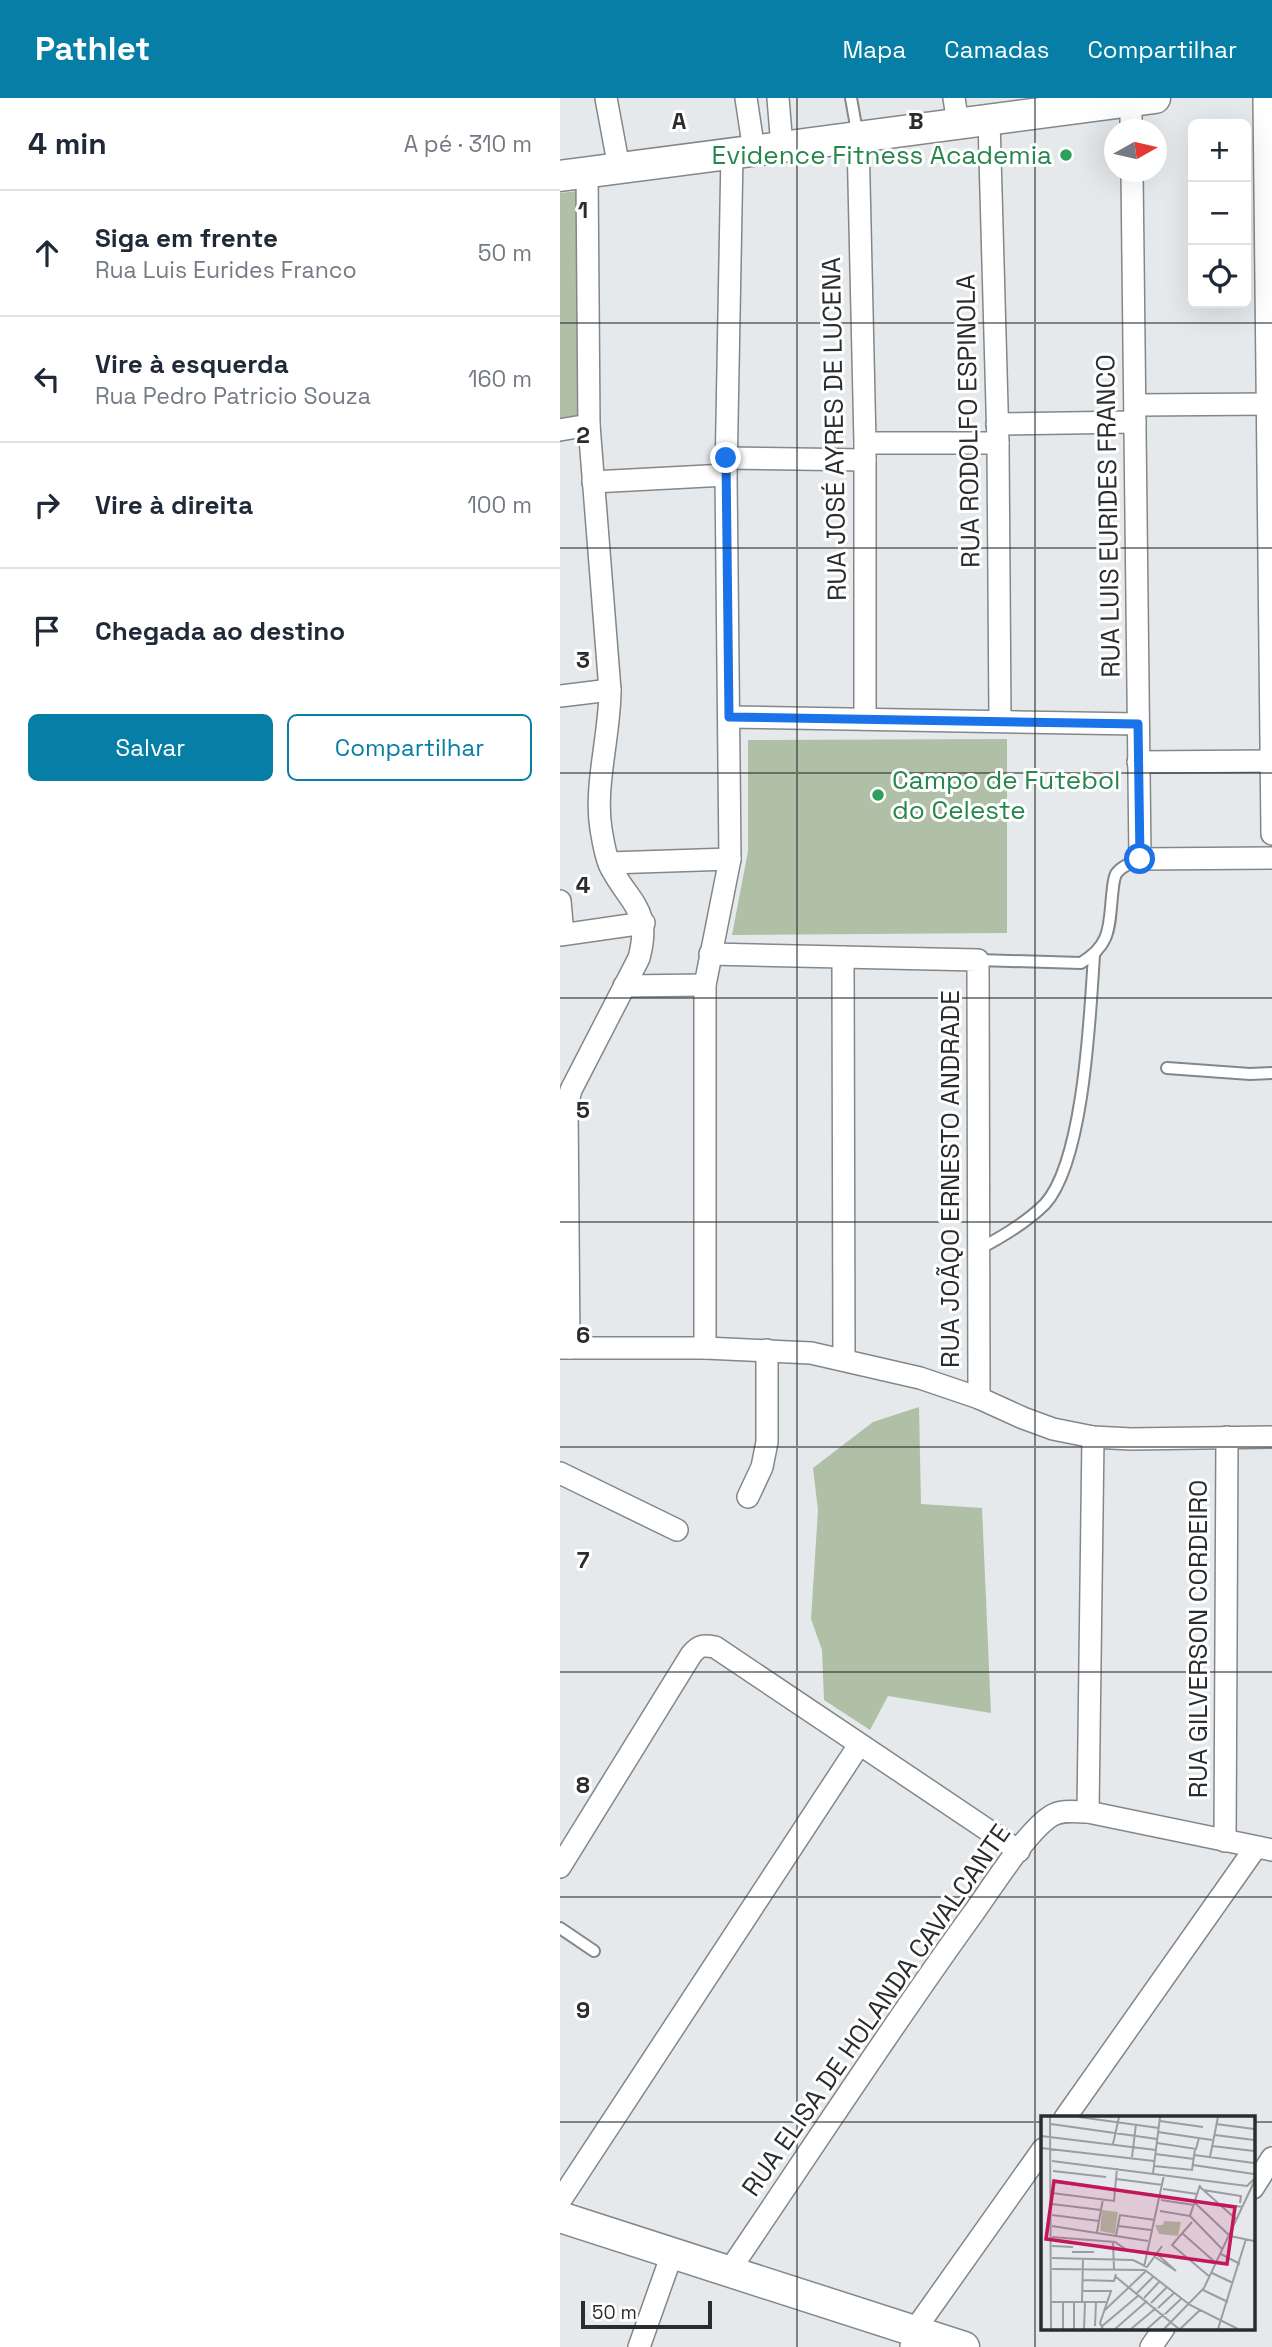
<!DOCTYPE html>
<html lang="pt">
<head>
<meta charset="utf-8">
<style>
  :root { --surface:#fff; --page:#f6f6f7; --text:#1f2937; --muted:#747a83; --line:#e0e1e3; --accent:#067ea5 }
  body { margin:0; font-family:"Space Grotesk",sans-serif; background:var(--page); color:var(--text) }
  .controls { position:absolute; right:21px; top:21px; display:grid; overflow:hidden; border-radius:10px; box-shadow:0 7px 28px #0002 }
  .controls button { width:63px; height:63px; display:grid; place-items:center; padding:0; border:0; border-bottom:2px solid var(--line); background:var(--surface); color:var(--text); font:35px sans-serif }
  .compass { position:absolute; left:544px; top:21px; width:63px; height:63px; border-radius:50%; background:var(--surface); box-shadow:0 7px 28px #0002; rotate:82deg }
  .scale { position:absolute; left:21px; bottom:18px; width:131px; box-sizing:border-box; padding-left:7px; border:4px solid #2b2c2e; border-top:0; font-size:19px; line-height:24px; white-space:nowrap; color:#2b2c2e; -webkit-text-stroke:5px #fff; paint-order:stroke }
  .stop { position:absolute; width:21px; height:21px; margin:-16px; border:5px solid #1a73e8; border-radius:50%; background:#fff }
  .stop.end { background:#1a73e8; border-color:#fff; box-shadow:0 2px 7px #0008 }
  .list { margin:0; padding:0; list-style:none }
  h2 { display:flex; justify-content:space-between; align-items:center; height:91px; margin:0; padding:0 28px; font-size:30px }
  h2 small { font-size:23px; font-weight:400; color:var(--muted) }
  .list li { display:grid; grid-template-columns:46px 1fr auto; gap:21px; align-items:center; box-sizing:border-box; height:126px; padding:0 28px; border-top:2px solid var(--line) }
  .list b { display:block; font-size:26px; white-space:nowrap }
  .list p { margin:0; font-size:23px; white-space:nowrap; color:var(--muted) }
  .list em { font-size:23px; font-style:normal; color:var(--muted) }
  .actions { display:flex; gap:14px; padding:21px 28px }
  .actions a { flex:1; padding:16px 0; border:2px solid var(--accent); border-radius:10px; text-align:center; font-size:24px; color:var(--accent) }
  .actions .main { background:var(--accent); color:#fff }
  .icon { flex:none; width:38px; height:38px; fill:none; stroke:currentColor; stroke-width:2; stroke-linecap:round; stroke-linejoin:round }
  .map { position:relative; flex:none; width:712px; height:2249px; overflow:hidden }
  header { display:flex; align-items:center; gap:42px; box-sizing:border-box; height:98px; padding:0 35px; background:var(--accent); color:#fff }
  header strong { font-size:33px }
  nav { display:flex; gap:38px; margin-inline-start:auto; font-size:24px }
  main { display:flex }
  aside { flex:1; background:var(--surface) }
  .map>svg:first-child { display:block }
  .green { fill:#b0c0a6 }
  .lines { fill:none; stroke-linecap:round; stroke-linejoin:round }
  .service-casing { stroke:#83878a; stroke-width:14 }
  .minor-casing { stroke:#83878a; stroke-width:24 }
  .secondary-casing { stroke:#83878a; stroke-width:33 }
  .service { stroke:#fff; stroke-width:10 }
  .minor { stroke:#fff; stroke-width:21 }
  .secondary { stroke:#fff; stroke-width:30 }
  .route { stroke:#1a73e8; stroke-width:9 }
  .grid { fill:none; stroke:#2b2c2e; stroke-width:2; stroke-opacity:0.55 }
  .leisure-dot { fill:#2e9e5b; stroke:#fff; stroke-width:2.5 }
  .labels { text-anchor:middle; stroke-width:6; stroke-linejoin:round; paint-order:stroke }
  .leisure-label { font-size:26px; fill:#27864d; stroke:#fff; text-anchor:end }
  .street-label { font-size:26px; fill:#2b2c2e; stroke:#fff }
  .inset-road { fill:none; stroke:#9b9da0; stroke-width:2 }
  .view { fill:#c2185b; fill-opacity:0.15; stroke:#c2185b; stroke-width:3.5 }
  .inset-edge { fill:none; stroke:#2b2c2e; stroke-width:3.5 }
  .grid-label { font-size:23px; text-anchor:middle; font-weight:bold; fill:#2b2c2e; stroke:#fff; stroke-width:6; stroke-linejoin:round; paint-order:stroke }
</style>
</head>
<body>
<header>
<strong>Pathlet</strong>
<nav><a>Mapa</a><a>Camadas</a><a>Compartilhar</a></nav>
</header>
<main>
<aside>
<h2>4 min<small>A pé · 310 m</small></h2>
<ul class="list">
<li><svg class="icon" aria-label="ahead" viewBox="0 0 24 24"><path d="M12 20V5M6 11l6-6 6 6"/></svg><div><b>Siga em frente</b><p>Rua Luis Eurides Franco</p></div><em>50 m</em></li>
<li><svg class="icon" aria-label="left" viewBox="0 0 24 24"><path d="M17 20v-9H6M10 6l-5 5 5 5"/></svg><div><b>Vire à esquerda</b><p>Rua Pedro Patricio Souza</p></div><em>160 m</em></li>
<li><svg class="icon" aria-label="right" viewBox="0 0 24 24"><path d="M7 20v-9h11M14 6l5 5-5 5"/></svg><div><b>Vire à direita</b></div><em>100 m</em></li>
<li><svg class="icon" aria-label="arrive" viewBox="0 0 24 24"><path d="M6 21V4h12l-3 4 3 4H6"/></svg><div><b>Chegada ao destino</b></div></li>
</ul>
<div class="actions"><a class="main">Salvar</a><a>Compartilhar</a></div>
</aside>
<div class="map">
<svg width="712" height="2249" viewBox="0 0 712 2249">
  <rect width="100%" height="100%" fill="#e5e9ec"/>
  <g class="green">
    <polygon points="18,93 21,318 0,320 0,95"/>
    <polygon points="447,641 447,835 172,837 188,753 188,642"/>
    <polygon points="359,1309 361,1406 422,1410 431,1615 328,1598 310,1632 264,1602 262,1552 251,1521 258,1412 253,1370 313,1324"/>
  </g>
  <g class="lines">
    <g class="service-casing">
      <g id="service">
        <polyline points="291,0 298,39"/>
        <path d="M418,862L521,865C551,847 549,829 552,798C553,791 553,782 556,776C561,768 572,765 580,761"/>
        <polyline points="607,970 690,976 712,975"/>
        <path d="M419,1151C442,1139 466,1125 485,1106C524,1063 530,917 534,857"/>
        <polyline points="0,1830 34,1853"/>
      </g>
    </g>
    <g class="minor-casing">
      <g id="minor">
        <polyline points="46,0 59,70"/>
        <polyline points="186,0 194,53"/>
        <polyline points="218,0 222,49"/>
        <polyline points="394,0 398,26"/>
        <polyline points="704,0 712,736"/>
        <polyline points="571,3 571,32"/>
        <polyline points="429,22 438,345 440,623"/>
        <polyline points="298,40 305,345 305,621"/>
        <polyline points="572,74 580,761 712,760"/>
        <polyline points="575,307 712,306"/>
        <polyline points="437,326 575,324"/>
        <polyline points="0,332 29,327"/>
        <polyline points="305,345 438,345"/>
        <polyline points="166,360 305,362"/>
        <polyline points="33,384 166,377"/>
        <polyline points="0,598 50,592"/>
        <polyline points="169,619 578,626"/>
        <polyline points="578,664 712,663"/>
        <polyline points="49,765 170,761"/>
        <polyline points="0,803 3,836"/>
        <polyline points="0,837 84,825"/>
        <polyline points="150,856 418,862 419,1300"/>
        <polyline points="283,859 284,1261"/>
        <polyline points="64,888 145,887"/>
        <polyline points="0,1250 145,1250 251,1255 360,1280 419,1300 463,1320 493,1331 533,1339 571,1341 712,1339"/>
        <path d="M9,1250L7,1007L11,992L79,860C92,810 70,807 50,768C45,757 43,743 41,731C34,688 50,637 50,592L29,327L27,74"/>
        <polyline points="145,1250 145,887 170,761 166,377 172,56"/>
        <polyline points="0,1375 117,1432"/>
        <polyline points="188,1399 202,1369 207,1344 207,1252"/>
        <polyline points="528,1714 533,1339"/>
        <polyline points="665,1743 667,1339"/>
        <path d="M0,1769L131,1557C139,1547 143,1547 155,1549L459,1753"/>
        <polyline points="505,2020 696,1749"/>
        <polyline points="693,2090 712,2060"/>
        <polyline points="0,2103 299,1647"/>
        <path d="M169,2173C250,2054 328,1933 412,1817C431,1791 466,1734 491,1718C502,1711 516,1714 528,1714L712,1752"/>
        <polyline points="79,2249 112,2156"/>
        <polyline points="351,2249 354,2233 483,2051"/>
        <polyline points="591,2249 604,2230"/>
      </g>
    </g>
    <g class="secondary-casing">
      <g id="secondary">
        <polyline points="0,78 595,0"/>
        <polyline points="0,2119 404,2249"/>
      </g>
    </g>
    <use href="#service" class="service"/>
    <use href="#minor" class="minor"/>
    <use href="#secondary" class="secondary"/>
  </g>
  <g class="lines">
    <polyline class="route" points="166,360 169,619 578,626 580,761"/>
  </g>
  <path class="grid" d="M237,0V2249M475,0V2249M0,225H712M0,450H712M0,675H712M0,900H712M0,1124H712M0,1349H712M0,1574H712M0,1799H712M0,2024H483M693,2024H712"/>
  <g class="leisure-dot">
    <circle cx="506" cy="57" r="7"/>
    <circle cx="318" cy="697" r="7"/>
  </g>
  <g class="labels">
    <g class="leisure-label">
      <text x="492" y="66">Evidence Fitness Academia</text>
      <text x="332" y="691" text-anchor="start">Campo de Futebol<tspan x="332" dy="30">do Celeste</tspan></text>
    </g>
    <g class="street-label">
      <text transform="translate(408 323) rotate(-91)" y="9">RUA RODOLFO ESPINOLA</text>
      <text transform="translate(274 331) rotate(-91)" y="9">RUA JOSÉ AYRES DE LUCENA</text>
      <text transform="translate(548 418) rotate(-91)" y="9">RUA LUIS EURIDES FRANCO</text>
      <text transform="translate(390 1081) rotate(-90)" y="9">RUA JOÃQO ERNESTO ANDRADE</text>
      <text transform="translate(638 1541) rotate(-90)" y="9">RUA GILVERSON CORDEIRO</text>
      <text transform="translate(316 1912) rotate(-55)" y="9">RUA ELISA DE HOLANDA CAVALCANTE</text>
    </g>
  </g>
  <g transform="translate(481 2018)">
    <rect width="214" height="214" fill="#e5e9ec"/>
    <path d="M61,94L77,96L74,118L59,115ZM123,105L140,106L137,120L118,118L114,109H122Z" fill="#b0c0a6"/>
    <path class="inset-road" d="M9,1L10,213M38,1L118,12M119,5L162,11M10,8L116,23M175,8L213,13M117,16L171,24M174,19L213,24M0,20L115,34M116,27L155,33L158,22M72,28L78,1M171,30L213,35M0,32L113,45M114,38L153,43M153,39L213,47M91,41L95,8M169,41L177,1M11,45L206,70L213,63M152,49L213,58M113,50L151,54L154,33M12,55L65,61M112,57L119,1M75,63L122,69M12,66L121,80M159,71L196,104M122,73L156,78M162,74L200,80L199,87M11,77L73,85L76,52M120,84L153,89M153,86L189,120L213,125M11,88L60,94M178,88L202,91M119,95L149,100M11,99L58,105M149,100L182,134M149,100L159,69M151,106L131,129L169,161M11,110L107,125M77,110L110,114M56,116L62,83M141,117L175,147M75,120L79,99L114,104M11,121L74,126L86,134L106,136M72,125L73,154M11,130L32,131M31,136H53M180,138L199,148M114,141L135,155L116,138M11,142L92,144L106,151L121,130M103,151L123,59M11,153L104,154M104,154L149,189L197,213M171,157L192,167M75,161L138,213M41,164L73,165L75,158M162,174L187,186M41,175H70L59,207L62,213M96,177L112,161M103,182L119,165M10,186H65M41,186L42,142M110,187L126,171M117,192L133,177M64,194L105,155M124,198L141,182M54,210L55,186M60,211L98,179M22,213V186M33,213V186M43,213L44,186M74,213L106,185M90,213L115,192M106,213L123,198M123,213L163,172L213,66M139,213L159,194M177,213L205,123"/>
    <path class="view" d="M13,65L194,91L186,148L5,123Z"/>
    <rect width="214" height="214" class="inset-edge"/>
  </g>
  <g class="grid-label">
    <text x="119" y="31">A</text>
    <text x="356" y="31">B</text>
    <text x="23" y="120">1</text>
    <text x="23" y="345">2</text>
    <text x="23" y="570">3</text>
    <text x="23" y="795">4</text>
    <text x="23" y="1020">5</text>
    <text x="23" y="1245">6</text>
    <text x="23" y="1470">7</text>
    <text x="23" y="1695">8</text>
    <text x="23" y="1920">9</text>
  </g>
</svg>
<div class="controls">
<button>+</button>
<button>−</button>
<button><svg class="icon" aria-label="locate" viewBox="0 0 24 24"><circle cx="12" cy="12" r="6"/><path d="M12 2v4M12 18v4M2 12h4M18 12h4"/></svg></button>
</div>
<svg class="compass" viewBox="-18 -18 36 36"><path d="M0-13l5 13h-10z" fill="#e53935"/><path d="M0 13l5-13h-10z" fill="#747a83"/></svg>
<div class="scale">50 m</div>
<div class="stop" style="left:580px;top:761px"></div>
<div class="stop end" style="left:166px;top:360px"></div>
</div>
</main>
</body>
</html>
